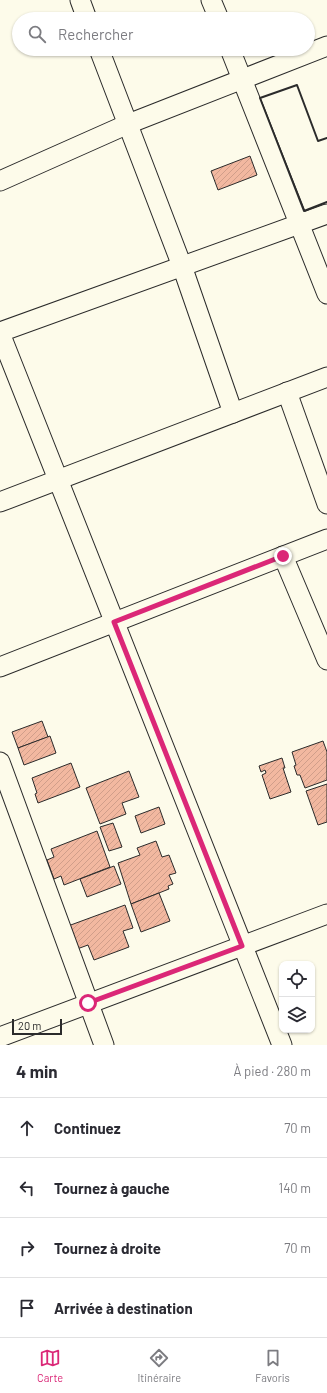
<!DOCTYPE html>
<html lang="fr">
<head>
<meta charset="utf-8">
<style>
  :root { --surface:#fff; --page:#f2f2f3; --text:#2b2b33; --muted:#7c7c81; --line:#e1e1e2; --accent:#db2777 }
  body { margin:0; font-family:Barlow,sans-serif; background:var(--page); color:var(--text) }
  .controls { position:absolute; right:12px; bottom:12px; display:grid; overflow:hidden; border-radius:8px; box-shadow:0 1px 3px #0004 }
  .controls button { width:36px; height:36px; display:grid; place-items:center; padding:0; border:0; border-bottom:1px solid var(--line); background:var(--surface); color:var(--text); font:20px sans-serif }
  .scale { position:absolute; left:12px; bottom:10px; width:50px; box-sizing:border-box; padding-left:4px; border:2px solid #2b2b2b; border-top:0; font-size:11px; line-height:14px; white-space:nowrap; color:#2b2b2b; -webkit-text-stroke:3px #fdfbea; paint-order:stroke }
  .stop { position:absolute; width:12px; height:12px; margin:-9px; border:3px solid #db2777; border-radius:50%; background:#fff }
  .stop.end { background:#db2777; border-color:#fff; box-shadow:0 1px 4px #0008 }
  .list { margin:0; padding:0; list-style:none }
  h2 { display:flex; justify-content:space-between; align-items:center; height:52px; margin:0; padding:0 16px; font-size:17px }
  h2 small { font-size:13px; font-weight:400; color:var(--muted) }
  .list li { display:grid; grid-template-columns:26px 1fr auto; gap:12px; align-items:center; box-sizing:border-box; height:60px; padding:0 16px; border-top:1px solid var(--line) }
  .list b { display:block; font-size:15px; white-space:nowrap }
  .list em { font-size:13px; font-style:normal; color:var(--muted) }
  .icon { flex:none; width:22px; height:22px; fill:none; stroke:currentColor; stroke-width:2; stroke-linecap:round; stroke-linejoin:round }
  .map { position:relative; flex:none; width:327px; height:1045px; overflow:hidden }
  .search { position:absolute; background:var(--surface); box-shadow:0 1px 3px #0004; left:12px; right:12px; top:12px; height:44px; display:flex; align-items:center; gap:10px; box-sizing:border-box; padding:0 14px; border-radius:22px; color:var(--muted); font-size:15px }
  .sheet { height:292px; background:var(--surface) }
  nav { display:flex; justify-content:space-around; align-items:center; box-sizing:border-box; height:56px; border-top:1px solid var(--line); background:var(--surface); font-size:11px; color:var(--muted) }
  nav a { display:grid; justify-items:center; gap:2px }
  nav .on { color:var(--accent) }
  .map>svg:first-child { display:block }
  .building { fill:url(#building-hatch); stroke:#2b2b2b }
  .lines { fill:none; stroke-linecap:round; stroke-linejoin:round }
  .minor-casing { stroke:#2b2b2b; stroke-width:21 }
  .minor { stroke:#fdfbea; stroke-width:19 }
  .wall { stroke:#2b2b2b; stroke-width:2 }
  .route { stroke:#db2777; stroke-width:5 }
</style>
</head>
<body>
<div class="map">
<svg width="327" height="1045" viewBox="0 0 327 1045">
  <defs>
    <pattern id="building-hatch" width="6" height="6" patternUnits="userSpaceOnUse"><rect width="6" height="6" fill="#f2b8a0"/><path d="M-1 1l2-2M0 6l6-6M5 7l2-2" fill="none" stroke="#d09e8a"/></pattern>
  </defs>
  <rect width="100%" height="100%" fill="#fdfbea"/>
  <g class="building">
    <polygon points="250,156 257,175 218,190 211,171"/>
    <polygon points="42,721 48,737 18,748 12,732"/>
    <polygon points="50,736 56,753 24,765 18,748"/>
    <polygon points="323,741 327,752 327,780 305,788 300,775 297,775 294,766 296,765 292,752"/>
    <polygon points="282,758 285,768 283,768 291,792 270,799 262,775 266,773 265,770 261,772 259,766"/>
    <polygon points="71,763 80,787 38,803 35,794 37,793 32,778"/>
    <polygon points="129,771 139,797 122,803 126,814 100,824 86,788"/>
    <polygon points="327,784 327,822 318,825 306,791"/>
    <polygon points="159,807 165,824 141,833 135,816"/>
    <polygon points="113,823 122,847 109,851 100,827"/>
    <polygon points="97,831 110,867 64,885 61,876 54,879 47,860 54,857 51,849"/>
    <polygon points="156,841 162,857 169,855 176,873 169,875 173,884 168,886 169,889 131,904 118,863 140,855 137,848"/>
    <polygon points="114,866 121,884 87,897 80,879"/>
    <polygon points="159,893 170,921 141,932 131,904"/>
    <polygon points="125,905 133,928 123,931 129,947 94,960 88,945 77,949 68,926"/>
  </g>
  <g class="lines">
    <g class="minor-casing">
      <g id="minor">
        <polyline points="80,0 87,19"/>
        <polyline points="211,0 219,19"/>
        <polyline points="99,49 182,266 233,413"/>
        <polyline points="230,49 327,294"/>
        <polyline points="0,181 128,124 327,46"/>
        <polyline points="0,332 327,214"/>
        <polyline points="0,333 282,1045"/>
        <polyline points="287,392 327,504"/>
        <polyline points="0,502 327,377"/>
        <polyline points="283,556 327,660"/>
        <polyline points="0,667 327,539"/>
        <polyline points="0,762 104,1045"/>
        <polyline points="0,1037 327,914"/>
      </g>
    </g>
    <use href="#minor" class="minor"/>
    <polyline class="wall" points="327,138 318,141 297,85 260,98 304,211 327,202"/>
  </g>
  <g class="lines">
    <polyline class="route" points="88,1003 242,946 114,622 283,556"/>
  </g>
</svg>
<div class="controls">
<button><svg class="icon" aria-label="locate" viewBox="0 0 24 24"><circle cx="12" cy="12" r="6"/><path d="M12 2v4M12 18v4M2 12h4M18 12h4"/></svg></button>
<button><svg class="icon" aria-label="layers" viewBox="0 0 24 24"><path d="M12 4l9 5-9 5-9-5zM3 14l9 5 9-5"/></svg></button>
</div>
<div class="scale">20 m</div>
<div class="stop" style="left:88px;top:1003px"></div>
<div class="stop end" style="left:283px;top:556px"></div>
<div class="search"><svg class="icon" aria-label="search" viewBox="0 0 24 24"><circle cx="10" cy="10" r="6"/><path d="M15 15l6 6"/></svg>Rechercher</div>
</div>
<section class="sheet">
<h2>4 min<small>À pied · 280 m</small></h2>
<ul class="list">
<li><svg class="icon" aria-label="ahead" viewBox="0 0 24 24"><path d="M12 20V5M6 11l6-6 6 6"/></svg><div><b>Continuez</b></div><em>70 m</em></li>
<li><svg class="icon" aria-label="left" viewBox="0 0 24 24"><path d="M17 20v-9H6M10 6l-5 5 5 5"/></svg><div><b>Tournez à gauche</b></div><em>140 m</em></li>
<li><svg class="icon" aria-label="right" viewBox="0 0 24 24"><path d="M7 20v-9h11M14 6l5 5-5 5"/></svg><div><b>Tournez à droite</b></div><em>70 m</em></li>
<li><svg class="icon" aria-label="arrive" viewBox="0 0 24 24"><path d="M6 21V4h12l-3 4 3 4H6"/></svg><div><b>Arrivée à destination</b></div></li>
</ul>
</section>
<nav>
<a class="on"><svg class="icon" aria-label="map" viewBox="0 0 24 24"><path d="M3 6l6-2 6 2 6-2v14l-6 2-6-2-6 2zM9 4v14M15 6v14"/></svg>Carte</a>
<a><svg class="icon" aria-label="directions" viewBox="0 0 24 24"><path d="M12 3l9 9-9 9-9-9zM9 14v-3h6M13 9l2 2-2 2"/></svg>Itinéraire</a>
<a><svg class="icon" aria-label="saved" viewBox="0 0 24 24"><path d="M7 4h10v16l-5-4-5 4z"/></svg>Favoris</a>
</nav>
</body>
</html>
